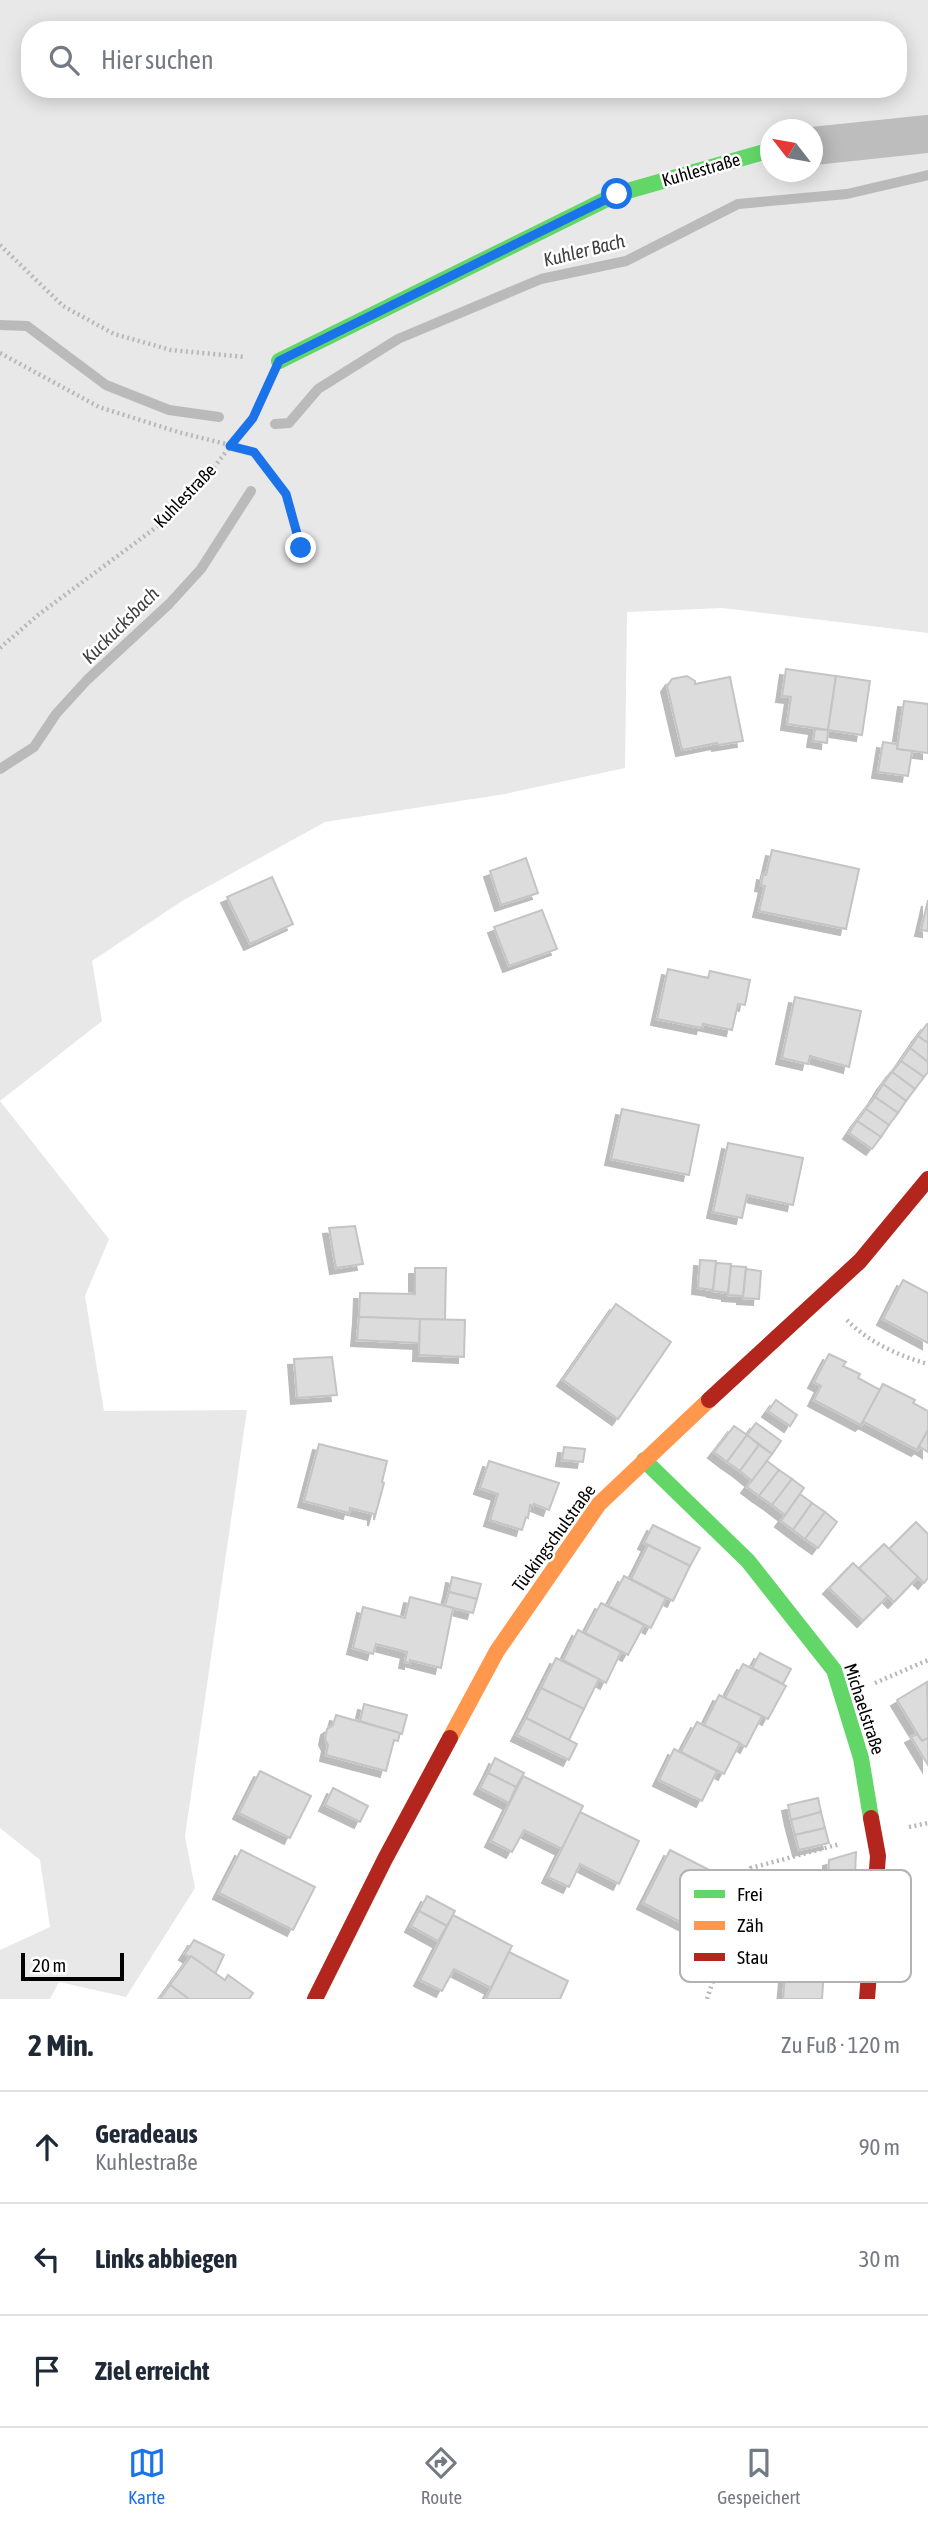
<!DOCTYPE html>
<html lang="de">
<head>
<meta charset="utf-8">
<style>
  :root { --surface:#fff; --page:#f2f2f3; --text:#1f2937; --muted:#747a83; --line:#e0e1e3; --accent:#1a73e8 }
  body { margin:0; font-family:"Asap Condensed",sans-serif; background:var(--page); color:var(--text) }
  .compass { position:absolute; left:760px; top:119px; width:63px; height:63px; border-radius:50%; background:var(--surface); box-shadow:0 4px 18px #0003; rotate:301deg }
  .scale { position:absolute; left:21px; bottom:18px; width:103px; box-sizing:border-box; padding-left:7px; border:4px solid #000; border-top:0; font-size:19px; line-height:24px; white-space:nowrap; color:#000; -webkit-text-stroke:5px #fff; paint-order:stroke }
  .stop { position:absolute; width:21px; height:21px; margin:-16px; border:5px solid #1a73e8; border-radius:50%; background:#fff }
  .stop.end { background:#1a73e8; border-color:#fff; box-shadow:0 2px 7px #0008 }
  .list { margin:0; padding:0; list-style:none }
  h2 { display:flex; justify-content:space-between; align-items:center; height:91px; margin:0; padding:0 28px; font-size:30px }
  h2 small { font-size:23px; font-weight:400; color:var(--muted) }
  .list li { display:grid; grid-template-columns:46px 1fr auto; gap:21px; align-items:center; box-sizing:border-box; height:112px; padding:0 28px; border-top:2px solid var(--line) }
  .list b { display:block; font-size:26px; white-space:nowrap }
  .list p { margin:0; font-size:23px; white-space:nowrap; color:var(--muted) }
  .list em { font-size:23px; font-style:normal; color:var(--muted) }
  .icon { flex:none; width:38px; height:38px; fill:none; stroke:currentColor; stroke-width:2; stroke-linecap:round; stroke-linejoin:round }
  .map { position:relative; flex:none; width:928px; height:1999px; overflow:hidden }
  .search { position:absolute; background:var(--surface); box-shadow:0 4px 18px #0003; left:21px; right:21px; top:21px; height:77px; display:flex; align-items:center; gap:18px; box-sizing:border-box; padding:0 24px; border-radius:28px; color:var(--muted); font-size:26px }
  .sheet { height:427px; background:var(--surface) }
  nav { display:flex; justify-content:space-around; align-items:center; box-sizing:border-box; height:98px; border-top:2px solid var(--line); background:var(--surface); font-size:19px; color:var(--muted) }
  nav a { display:grid; justify-items:center; gap:4px }
  nav .on { color:var(--accent) }
  .map>svg:first-child { display:block }
  .green { fill:#e8e8e8; fill-rule:evenodd }
  .lines { fill:none; stroke-linecap:round; stroke-linejoin:round }
  .stream { stroke:#bababa; stroke-width:10 }
  .building { fill:#dcdcdc; stroke:#c4c4c4; stroke-width:2; filter:url(#shadow) }
  .path { stroke:#b8b8b8; stroke-width:4.5; stroke-dasharray:2 3.5; stroke-linecap:butt }
  .street { stroke:#bdbdbd; stroke-width:38 }
  .fast { stroke:#63d668; stroke-width:16 }
  .slow { stroke:#ff974d; stroke-width:16 }
  .jam { stroke:#b3261e; stroke-width:16 }
  .route { stroke:#1a73e8; stroke-width:9 }
  .labels { text-anchor:middle; stroke-width:5; stroke-linejoin:round; paint-order:stroke }
  .street-label { font-size:18px; fill:#000; stroke:#fff }
  .water-label { font-size:19px; font-style:italic; fill:#3e3e3e; stroke:#fff }
  .key { fill:#fff; stroke:#b2b2b2; stroke-width:2 }
  .key-label { font-size:19px; fill:#000 }
</style>
</head>
<body>
<div class="map">
<svg width="928" height="1999" viewBox="0 0 928 1999">
  <defs>
    <filter id="shadow"><feDropShadow dx="-6" dy="6" stdDeviation="0" flood-color="#0004"/></filter>
  </defs>
  <rect width="100%" height="100%" fill="#fff"/>
  <path class="green" d="M0,0H928V633L722,608L627,612L625,768L505,794L325,822L182,901L92,961L102,1021L0,1101L109,1239L85,1296L104,1411L247,1410L185,1836L195,1888L126,1997L59,1982L50,1999H0V1950L50,1927L40,1860L0,1828ZM30,30H898V89H30ZM771,130H813V172H771Z"/>
  <g class="lines">
    <g class="stream">
      <polyline points="0,325 27,326 106,385 169,410 219,417"/>
      <polyline points="275,424 289,423 318,389 398,339 541,279 626,261 738,204 847,194 928,175"/>
      <polyline points="0,769 34,747 56,714 87,680 169,604 201,569 251,491"/>
    </g>
  </g>
  <g class="building">
    <polygon points="786,669 836,676 828,730 787,724 791,697 782,696"/>
    <polygon points="687,676 695,681 695,684 730,677 743,741 718,745 717,743 682,750 667,686 672,679"/>
    <polygon points="836,676 870,681 862,735 828,730"/>
    <polygon points="904,701 928,704 928,753 897,749"/>
    <polygon points="815,729 828,730 827,743 813,741"/>
    <polygon points="883,742 897,744 897,749 912,751 908,776 878,772"/>
    <polygon points="772,850 859,869 846,929 759,911 765,886 761,885 763,874 766,875"/>
    <polygon points="526,858 538,893 501,905 490,871"/>
    <polygon points="272,877 293,924 250,944 227,897"/>
    <polygon points="928,900 928,931 921,930"/>
    <polygon points="542,910 557,949 509,966 494,927"/>
    <polygon points="668,969 708,978 710,971 750,980 745,1005 738,1004 732,1030 703,1024 702,1028 657,1019"/>
    <polygon points="795,997 861,1011 849,1067 810,1056 808,1064 782,1058"/>
    <polygon points="927,1024 928,1025 928,1043 918,1036"/>
    <polygon points="918,1036 928,1043 928,1062 910,1048"/>
    <polygon points="910,1048 928,1062 928,1072 924,1077 901,1061"/>
    <polygon points="901,1061 924,1077 915,1089 892,1072"/>
    <polygon points="892,1072 915,1089 906,1101 883,1084"/>
    <polygon points="883,1084 906,1101 898,1113 875,1097"/>
    <polygon points="875,1097 898,1113 889,1125 866,1109"/>
    <polygon points="622,1109 699,1125 689,1175 611,1159"/>
    <polygon points="866,1109 889,1125 881,1137 857,1121"/>
    <polygon points="857,1121 881,1137 872,1149 849,1133"/>
    <polygon points="728,1143 803,1158 793,1205 747,1195 742,1218 713,1212"/>
    <polygon points="355,1226 363,1264 336,1268 329,1228"/>
    <polygon points="700,1260 716,1261 713,1290 698,1288"/>
    <polygon points="716,1263 731,1264 728,1293 713,1291"/>
    <polygon points="731,1266 746,1267 743,1296 728,1295"/>
    <polygon points="415,1268 446,1268 445,1320 359,1317 360,1293 415,1294"/>
    <polygon points="746,1269 761,1271 759,1299 743,1298"/>
    <polygon points="903,1280 928,1293 928,1343 883,1319"/>
    <polygon points="616,1304 671,1342 618,1419 563,1380"/>
    <polygon points="359,1317 420,1319 419,1343 357,1340"/>
    <polygon points="420,1319 465,1320 464,1357 419,1355"/>
    <polygon points="829,1354 846,1362 843,1366 860,1374 858,1378 880,1390 883,1384 861,1425 814,1400 821,1386 814,1382"/>
    <polygon points="332,1357 337,1395 297,1398 294,1359"/>
    <polygon points="883,1384 915,1400 913,1403 928,1411 928,1430 917,1450 864,1422 861,1425"/>
    <polygon points="776,1400 797,1415 790,1426 768,1411"/>
    <polygon points="756,1423 781,1441 772,1454 747,1435"/>
    <polygon points="734,1426 747,1435 727,1462 714,1452"/>
    <polygon points="928,1430 928,1452 920,1447 917,1450"/>
    <polygon points="747,1435 759,1445 740,1471 727,1462"/>
    <polygon points="319,1444 387,1461 382,1482 384,1483 374,1520 374,1514 350,1508 349,1513 304,1501"/>
    <polygon points="759,1445 772,1454 752,1481 740,1471"/>
    <polygon points="564,1447 585,1449 583,1462 562,1460"/>
    <polygon points="489,1461 559,1483 549,1510 534,1504 533,1506 530,1505 528,1518 526,1517 522,1530 490,1520 498,1494 480,1488"/>
    <polygon points="767,1461 779,1470 759,1496 747,1487"/>
    <polygon points="779,1470 792,1479 772,1505 759,1496"/>
    <polygon points="792,1479 804,1488 785,1515 772,1505"/>
    <polygon points="800,1494 812,1503 793,1530 781,1521"/>
    <polygon points="812,1503 825,1512 805,1539 793,1530"/>
    <polygon points="825,1512 837,1522 818,1548 805,1539"/>
    <polygon points="916,1522 928,1534 928,1578 924,1583 889,1549"/>
    <polygon points="653,1525 700,1548 690,1566 644,1543"/>
    <polygon points="884,1544 918,1577 894,1602 859,1568"/>
    <polygon points="648,1545 690,1566 673,1601 631,1579"/>
    <polygon points="853,1563 888,1596 863,1621 829,1588"/>
    <polygon points="624,1576 666,1598 651,1628 608,1606"/>
    <polygon points="452,1577 481,1584 477,1599 449,1592"/>
    <polygon points="449,1592 477,1599 473,1613 445,1606"/>
    <polygon points="410,1597 453,1608 441,1668 410,1660 410,1663 405,1662 407,1652 376,1644 373,1654 353,1648 363,1607 405,1618"/>
    <polygon points="601,1603 644,1625 628,1655 585,1633"/>
    <polygon points="578,1630 621,1652 606,1683 563,1660"/>
    <polygon points="760,1653 791,1669 783,1684 752,1668"/>
    <polygon points="556,1658 599,1679 584,1709 541,1688"/>
    <polygon points="743,1664 786,1686 768,1719 725,1698"/>
    <polygon points="927,1682 928,1738 922,1741 897,1700"/>
    <polygon points="541,1688 584,1709 569,1740 526,1718"/>
    <polygon points="719,1695 762,1716 746,1747 704,1725"/>
    <polygon points="364,1704 407,1715 402,1734 360,1721"/>
    <polygon points="336,1715 400,1733 398,1741 394,1740 386,1771 326,1755 328,1745 325,1739 327,1729 333,1725"/>
    <polygon points="526,1718 577,1744 569,1760 517,1735"/>
    <polygon points="697,1722 740,1743 724,1774 681,1752"/>
    <polygon points="917,1734 922,1741 928,1738 928,1765 911,1737"/>
    <polygon points="674,1749 717,1771 702,1801 659,1780"/>
    <polygon points="495,1758 524,1773 516,1787 488,1773"/>
    <polygon points="260,1771 311,1796 290,1838 239,1813"/>
    <polygon points="488,1773 516,1787 509,1803 480,1788"/>
    <polygon points="523,1776 583,1806 562,1849 524,1830 512,1852 491,1841"/>
    <polygon points="333,1788 368,1806 360,1822 325,1805"/>
    <polygon points="818,1798 821,1812 791,1820 788,1805"/>
    <polygon points="580,1812 639,1841 619,1884 580,1864 569,1887 548,1877"/>
    <polygon points="821,1812 825,1828 795,1835 791,1820"/>
    <polygon points="825,1828 829,1843 799,1850 795,1835"/>
    <polygon points="241,1850 315,1887 293,1930 219,1893"/>
    <polygon points="670,1850 727,1879 700,1932 643,1903"/>
    <polygon points="856,1852 854,1899 827,1897 829,1860"/>
    <polygon points="427,1896 455,1911 447,1926 419,1911"/>
    <polygon points="419,1911 447,1926 438,1941 411,1926"/>
    <polygon points="453,1915 512,1946 491,1988 454,1969 442,1991 420,1980"/>
    <polygon points="194,1940 224,1955 215,1974 185,1954"/>
    <polygon points="509,1952 568,1981 560,1999 486,1999"/>
    <polygon points="787,1952 825,1955 822,1999 783,1999"/>
    <polygon points="191,1956 225,1980 228,1975 253,1993 249,1999 189,1999 170,1985"/>
    <polygon points="170,1985 189,1999 160,1999"/>
  </g>
  <g class="lines">
    <g class="path">
      <polyline points="0,245 63,306 114,334 171,350 245,357"/>
      <polyline points="0,353 99,407 178,432 254,451 286,494 301,548"/>
      <polyline points="0,648 38,615 158,526 210,472 253,418 264,394"/>
      <path d="M847,1320C868,1342 899,1356 928,1364"/>
      <polyline points="875,1683 928,1660"/>
      <polyline points="909,1827 928,1823"/>
      <polyline points="707,1999 751,1868 840,1844"/>
    </g>
    <polyline class="street" points="813,146 928,134"/>
    <g class="fast">
      <polyline points="279,361 617,194 771,150"/>
      <polyline points="644,1460 748,1561 834,1670 861,1758 871,1818"/>
    </g>
    <polyline class="slow" points="450,1738 497,1651 599,1504 709,1400"/>
    <g class="jam">
      <polyline points="709,1400 860,1261 928,1179"/>
      <polyline points="315,1999 385,1859 450,1738"/>
      <polyline points="867,1999 878,1856 871,1818"/>
    </g>
  </g>
  <g class="lines">
    <polyline class="route" points="301,548 286,494 254,452 230,446 253,418 279,361 617,194"/>
  </g>
  <g class="labels">
    <g class="street-label">
      <text transform="translate(701 170) rotate(-16)" y="6">Kuhlestraße</text>
      <text transform="translate(185 496) rotate(-46)" y="6">Kuhlestraße</text>
      <text transform="translate(554 1538) rotate(-54)" y="6">Tückingschulstraße</text>
      <text transform="translate(864 1709) rotate(72)" y="6">Michaelstraße</text>
    </g>
    <g class="water-label">
      <text transform="translate(584 250) rotate(-14)" y="7">Kuhler Bach</text>
      <text transform="translate(120 625) rotate(-45)" y="7">Kuckucksbach</text>
    </g>
  </g>
  <rect x="680" y="1870" width="231" height="112" rx="10" class="key"/>
  <rect x="694" y="1890" width="31" height="8" fill="#63d668"/>
  <rect x="694" y="1921" width="31" height="9" fill="#ff974d"/>
  <rect x="694" y="1953" width="31" height="8" fill="#b3261e"/>
  <g class="key-label">
    <text x="737" y="1901">Frei</text>
    <text x="737" y="1932">Zäh</text>
    <text x="737" y="1964">Stau</text>
  </g>
</svg>
<svg class="compass" viewBox="-18 -18 36 36"><path d="M0-13l5 13h-10z" fill="#e53935"/><path d="M0 13l5-13h-10z" fill="#747a83"/></svg>
<div class="scale">20 m</div>
<div class="stop" style="left:617px;top:194px"></div>
<div class="stop end" style="left:301px;top:548px"></div>
<div class="search"><svg class="icon" aria-label="search" viewBox="0 0 24 24"><circle cx="10" cy="10" r="6"/><path d="M15 15l6 6"/></svg>Hier suchen</div>
</div>
<section class="sheet">
<h2>2 Min.<small>Zu Fuß · 120 m</small></h2>
<ul class="list">
<li><svg class="icon" aria-label="ahead" viewBox="0 0 24 24"><path d="M12 20V5M6 11l6-6 6 6"/></svg><div><b>Geradeaus</b><p>Kuhlestraße</p></div><em>90 m</em></li>
<li><svg class="icon" aria-label="left" viewBox="0 0 24 24"><path d="M17 20v-9H6M10 6l-5 5 5 5"/></svg><div><b>Links abbiegen</b></div><em>30 m</em></li>
<li><svg class="icon" aria-label="arrive" viewBox="0 0 24 24"><path d="M6 21V4h12l-3 4 3 4H6"/></svg><div><b>Ziel erreicht</b></div></li>
</ul>
</section>
<nav>
<a class="on"><svg class="icon" aria-label="map" viewBox="0 0 24 24"><path d="M3 6l6-2 6 2 6-2v14l-6 2-6-2-6 2zM9 4v14M15 6v14"/></svg>Karte</a>
<a><svg class="icon" aria-label="directions" viewBox="0 0 24 24"><path d="M12 3l9 9-9 9-9-9zM9 14v-3h6M13 9l2 2-2 2"/></svg>Route</a>
<a><svg class="icon" aria-label="saved" viewBox="0 0 24 24"><path d="M7 4h10v16l-5-4-5 4z"/></svg>Gespeichert</a>
</nav>
</body>
</html>
